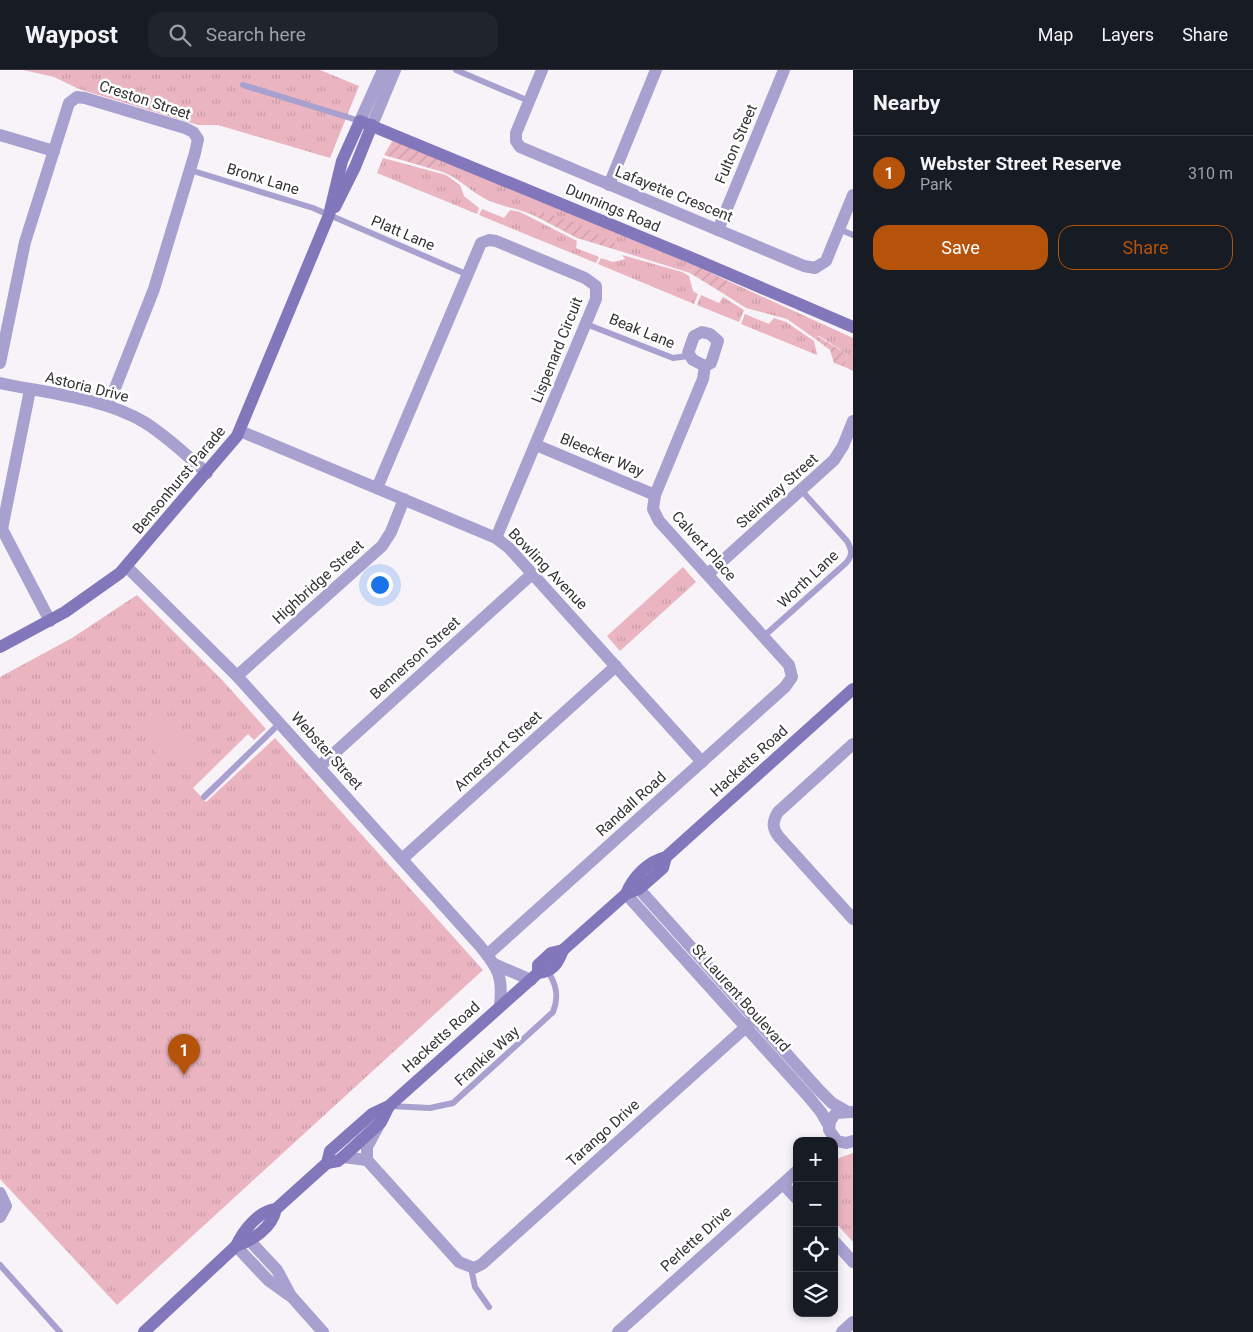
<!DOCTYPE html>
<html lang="en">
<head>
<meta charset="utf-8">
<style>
  :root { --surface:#171b24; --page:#20242c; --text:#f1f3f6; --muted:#9ea1a6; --line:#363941; --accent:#b45309 }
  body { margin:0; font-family:Roboto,sans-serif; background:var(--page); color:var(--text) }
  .controls { position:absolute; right:15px; bottom:15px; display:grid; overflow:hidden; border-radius:10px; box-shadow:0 2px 8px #0003 }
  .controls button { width:45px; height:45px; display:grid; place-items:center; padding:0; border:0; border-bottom:1px solid var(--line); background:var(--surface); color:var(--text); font:25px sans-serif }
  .you { position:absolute; left:379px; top:514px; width:18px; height:18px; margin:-12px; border:4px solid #fff; border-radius:50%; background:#1a73e8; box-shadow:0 0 0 8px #1a73e833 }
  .badge { display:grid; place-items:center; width:32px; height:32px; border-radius:50%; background:var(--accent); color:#fff; font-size:16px; font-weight:700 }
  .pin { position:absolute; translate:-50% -41px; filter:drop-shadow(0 1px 2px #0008) }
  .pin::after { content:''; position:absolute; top:26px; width:18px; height:15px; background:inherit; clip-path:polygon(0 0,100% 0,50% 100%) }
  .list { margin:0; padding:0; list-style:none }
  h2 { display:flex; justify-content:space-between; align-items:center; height:65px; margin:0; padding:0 20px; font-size:21px }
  h2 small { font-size:16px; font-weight:400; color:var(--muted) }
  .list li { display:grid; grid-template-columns:32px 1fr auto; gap:15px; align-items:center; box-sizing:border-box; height:75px; padding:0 20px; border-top:1px solid var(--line) }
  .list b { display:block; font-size:19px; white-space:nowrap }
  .list p { margin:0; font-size:16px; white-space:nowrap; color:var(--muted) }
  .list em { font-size:16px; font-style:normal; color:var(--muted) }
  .actions { display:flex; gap:10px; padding:15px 20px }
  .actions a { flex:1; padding:11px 0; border:1px solid var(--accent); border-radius:15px; text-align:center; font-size:18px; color:var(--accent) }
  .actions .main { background:var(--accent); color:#fff }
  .icon { flex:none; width:28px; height:28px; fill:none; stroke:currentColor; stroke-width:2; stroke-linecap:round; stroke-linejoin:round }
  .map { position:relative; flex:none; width:853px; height:1262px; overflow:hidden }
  header { display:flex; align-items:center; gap:30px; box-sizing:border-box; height:70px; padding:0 25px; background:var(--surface); border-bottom:1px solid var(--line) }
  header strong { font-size:24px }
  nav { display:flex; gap:28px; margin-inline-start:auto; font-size:18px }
  .search { width:350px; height:45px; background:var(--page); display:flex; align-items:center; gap:12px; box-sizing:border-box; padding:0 18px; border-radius:15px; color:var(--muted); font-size:19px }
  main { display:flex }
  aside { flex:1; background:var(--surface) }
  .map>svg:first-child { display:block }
  .grass { fill:url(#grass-tufts) }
  .garden { fill:url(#garden-furrows) }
  .pitch { fill:#eab5c0 }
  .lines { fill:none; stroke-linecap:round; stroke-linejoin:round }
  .lane { stroke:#a8a1d0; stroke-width:6 }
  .street { stroke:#a8a1d0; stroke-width:12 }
  .secondary { stroke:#8377bc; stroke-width:12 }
  .labels { text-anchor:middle; stroke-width:5; stroke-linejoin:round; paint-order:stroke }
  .street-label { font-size:15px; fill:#333234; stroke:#fff }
</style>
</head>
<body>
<header>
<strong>Waypost</strong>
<div class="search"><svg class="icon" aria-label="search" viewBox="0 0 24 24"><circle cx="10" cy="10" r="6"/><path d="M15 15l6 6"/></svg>Search here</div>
<nav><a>Map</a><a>Layers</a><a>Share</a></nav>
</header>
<main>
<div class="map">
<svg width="853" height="1262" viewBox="0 0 853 1262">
  <defs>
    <pattern id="grass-tufts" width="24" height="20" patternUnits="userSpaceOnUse" patternTransform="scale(1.25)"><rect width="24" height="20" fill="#eab5c0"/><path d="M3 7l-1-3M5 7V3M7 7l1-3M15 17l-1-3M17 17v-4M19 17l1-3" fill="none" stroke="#c99ca6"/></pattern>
    <pattern id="garden-furrows" width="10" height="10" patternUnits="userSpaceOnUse" patternTransform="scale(1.25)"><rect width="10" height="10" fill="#eab5c0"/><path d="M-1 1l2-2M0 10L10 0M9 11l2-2" fill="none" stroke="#c99ca6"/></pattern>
  </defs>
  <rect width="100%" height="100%" fill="#f7f3f9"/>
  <g class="grass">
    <polygon points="23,0 320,0 359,16 330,88 218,55 198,55 79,19 54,7"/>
    <polygon points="383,88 446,105 460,115 464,126 479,138 477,144 377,103"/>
    <path d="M440,90L696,196L690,203L620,181L617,174L540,142L537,147C520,138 499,137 482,127C466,118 455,104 436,100Z"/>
    <polygon points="482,139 504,148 510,140 520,142 577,171 576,178 599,187 596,193 479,145"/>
    <polygon points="622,185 682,202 689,206 693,221 698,224 694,234 598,194 601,188 613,192 625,189"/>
    <polygon points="728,211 853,268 853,301 845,297 847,284 819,266 814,268 787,249 746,238 724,224"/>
    <polygon points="701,225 719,233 723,227 744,240 739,252 697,235"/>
    <polygon points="745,244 769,254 774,248 786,252 814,271 817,285 741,254"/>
    <polygon points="683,497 696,512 620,581 607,566"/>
    <polygon points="137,525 223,611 266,659 254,670 248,664 193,718 206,732 275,668 483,900 117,1235 0,1109 0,607 72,568"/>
    <polygon points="853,1083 853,1172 834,1151 834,1090"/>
  </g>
  <g class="garden">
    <polygon points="393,70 440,90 436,100 384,85"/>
    <polygon points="540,142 571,151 617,174 620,181 577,168 537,147"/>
    <polygon points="696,196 728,211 724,224 690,203"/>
    <polygon points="817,266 847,284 845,297 834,293 830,280 814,268"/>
  </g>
  <g class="pitch">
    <path d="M151,642L183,660L168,691C145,678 144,667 151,642Z"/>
    <polygon points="184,665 201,674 189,696 172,687"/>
  </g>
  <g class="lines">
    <g class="lane">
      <polyline points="456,0 529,31"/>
      <polyline points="243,15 360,51"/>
      <polyline points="190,100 313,138 466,204"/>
      <polyline points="839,159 853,165"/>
      <polyline points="586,254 673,288 688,286"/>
      <path d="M763,567L846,493C853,485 852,480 847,471L801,420"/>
      <polyline points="204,727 280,653"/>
      <path d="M390,1036L430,1038L453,1033L553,942C559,927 557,915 548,902"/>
      <polyline points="0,1195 60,1262"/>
      <polyline points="471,1198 475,1217 489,1237"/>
    </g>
    <g class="street">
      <polyline points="542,0 516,63 516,71 520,77 804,196 815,198 826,191 853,125"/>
      <polyline points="360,51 383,0"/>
      <polyline points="372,55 395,0"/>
      <polyline points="0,65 54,81"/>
      <polyline points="609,115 656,0"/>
      <polyline points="718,160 784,0"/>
      <polygon points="702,262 710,264 718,271 711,293 705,296 693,290 688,283 694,266"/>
      <polyline points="0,293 25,172 69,33 77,27 85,28 185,58 193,62 198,69 195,83 154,219 108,336"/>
      <path d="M0,313C46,323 104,328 144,352C167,366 187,386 207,403"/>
      <polyline points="30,320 2,459 50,551"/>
      <polyline points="240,361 496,468 509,478 702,692"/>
      <polyline points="536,375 655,425"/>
      <polyline points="377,418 481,173 489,170 496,171 585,208 596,216 596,229 496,468"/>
      <path d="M127,497L237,606L480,876C499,899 503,907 500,936"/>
      <polyline points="708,504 834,390 843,376 853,351"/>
      <polyline points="237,606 382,476 391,462 404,429"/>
      <path d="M853,674L778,742C772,752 772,758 779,767L853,849"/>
      <polyline points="319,697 532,504"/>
      <polyline points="402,789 616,596"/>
      <polyline points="639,819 819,1020 832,1033 846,1041"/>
      <polyline points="626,824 807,1025 821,1042 829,1056"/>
      <polyline points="487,885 785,617 792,607 789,595 659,451 653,439 655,425 703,309 705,296"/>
      <polyline points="494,894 531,910"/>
      <polyline points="851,1042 836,1043 830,1051 829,1060 837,1071 846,1073 853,1071"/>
      <polyline points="343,1087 367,1090 459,1192 474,1198 482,1194 756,948"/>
      <polyline points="367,1090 367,1077 379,1055"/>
      <polyline points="783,1114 797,1129"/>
      <polyline points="0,1123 6,1136 0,1147"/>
      <polyline points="250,1171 277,1200 291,1226 323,1262"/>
      <polyline points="834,1171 853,1192"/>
      <polyline points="236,1176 268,1210 289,1225"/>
      <polyline points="618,1262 797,1101"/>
      <polyline points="842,1262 853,1252"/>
    </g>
    <g class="secondary">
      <polyline points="335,137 355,97 372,55"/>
      <polyline points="0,577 65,542 120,503 237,366 329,145 342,91 360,51 692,188 853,257"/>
      <path d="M626,824C633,807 648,791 666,787L853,619"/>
      <polyline points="538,903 538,895 551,883 563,880 626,824 639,819 663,798 666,787"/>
      <polyline points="327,1093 338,1091 343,1087 381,1052 389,1036"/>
      <path d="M236,1176C253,1170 272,1158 276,1139L327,1093L330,1081L372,1044L389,1036L538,903C553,902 558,893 563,880"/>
      <path d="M144,1262L236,1176C243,1161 258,1141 276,1139"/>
    </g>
  </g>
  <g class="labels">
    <g class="street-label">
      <text transform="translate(145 30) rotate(18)" y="5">Creston Street</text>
      <text transform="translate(736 74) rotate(-67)" y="5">Fulton Street</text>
      <text transform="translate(263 109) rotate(17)" y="5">Bronx Lane</text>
      <text transform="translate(674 124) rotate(22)" y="5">Lafayette Crescent</text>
      <text transform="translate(613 138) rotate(23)" y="5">Dunnings Road</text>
      <text transform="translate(403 163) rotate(23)" y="5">Platt Lane</text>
      <text transform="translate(642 261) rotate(22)" y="5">Beak Lane</text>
      <text transform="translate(557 280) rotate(-68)" y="5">Lispenard Circuit</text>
      <text transform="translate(87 317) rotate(14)" y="5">Astoria Drive</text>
      <text transform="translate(602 385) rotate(23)" y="5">Bleecker Way</text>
      <text transform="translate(179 410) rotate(-50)" y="5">Bensonhurst Parade</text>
      <text transform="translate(777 421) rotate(-42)" y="5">Steinway Street</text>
      <text transform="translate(704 476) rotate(48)" y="5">Calvert Place</text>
      <text transform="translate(548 499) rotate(46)" y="5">Bowling Avenue</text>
      <text transform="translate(808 509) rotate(-43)" y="5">Worth Lane</text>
      <text transform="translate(318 512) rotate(-42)" y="5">Highbridge Street</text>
      <text transform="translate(415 588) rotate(-42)" y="5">Bennerson Street</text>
      <text transform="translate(327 681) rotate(48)" y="5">Webster Street</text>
      <text transform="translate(498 681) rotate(-42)" y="5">Amersfort Street</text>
      <text transform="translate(749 691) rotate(-42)" y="5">Hacketts Road</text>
      <text transform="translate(631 734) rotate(-42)" y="5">Randall Road</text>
      <text transform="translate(741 928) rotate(48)" y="5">St Laurent Boulevard</text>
      <text transform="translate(441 967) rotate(-42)" y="5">Hacketts Road</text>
      <text transform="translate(487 986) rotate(-42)" y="5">Frankie Way</text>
      <text transform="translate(603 1063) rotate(-42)" y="5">Tarango Drive</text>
      <text transform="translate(696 1169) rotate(-42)" y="5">Perlette Drive</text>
    </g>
  </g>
</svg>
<div class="controls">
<button>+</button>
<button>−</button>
<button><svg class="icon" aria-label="locate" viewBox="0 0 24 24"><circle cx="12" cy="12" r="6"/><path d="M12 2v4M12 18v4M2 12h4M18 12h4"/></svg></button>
<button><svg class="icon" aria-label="layers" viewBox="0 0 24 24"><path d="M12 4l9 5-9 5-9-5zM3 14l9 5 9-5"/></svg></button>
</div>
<div class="you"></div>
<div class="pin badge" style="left:184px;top:1005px">1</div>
</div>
<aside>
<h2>Nearby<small></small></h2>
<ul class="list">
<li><span class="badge">1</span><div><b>Webster Street Reserve</b><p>Park</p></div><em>310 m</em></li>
</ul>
<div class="actions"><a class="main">Save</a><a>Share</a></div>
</aside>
</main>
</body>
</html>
